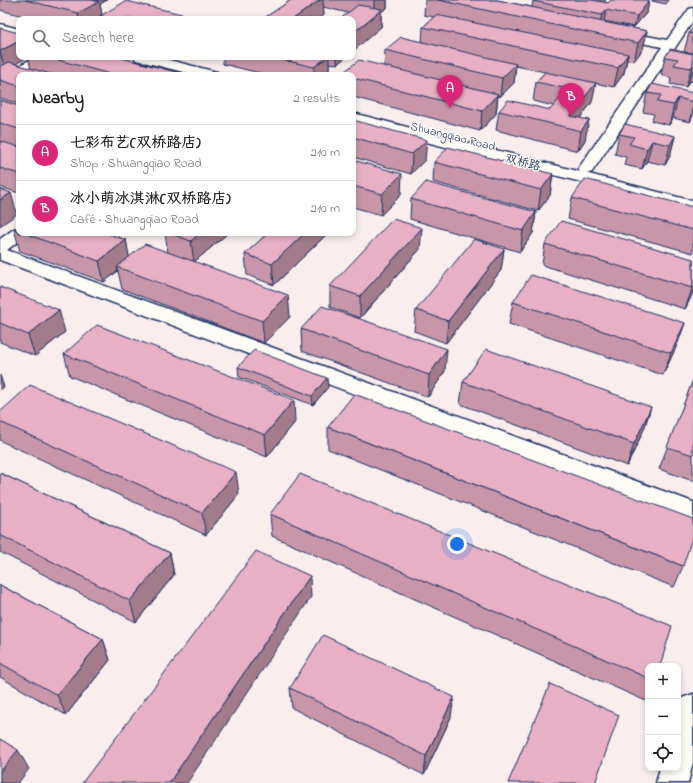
<!DOCTYPE html>
<html lang="en">
<head>
<meta charset="utf-8">
<style>
  :root { --surface:#fff; --page:#f6f6f6; --text:#202124; --muted:#757577; --line:#e0e0e0; --accent:#db2777 }
  body { margin:0; font-family:"Indie Flower","LXGW WenKai TC",sans-serif; background:var(--page); color:var(--text) }
  .controls { position:absolute; right:12px; bottom:12px; display:grid; overflow:hidden; border-radius:8px; box-shadow:0 2px 6px #0003 }
  .controls button { width:36px; height:36px; display:grid; place-items:center; padding:0; border:0; border-bottom:1px solid var(--line); background:var(--surface); color:var(--text); font:20px sans-serif }
  .you { position:absolute; left:457px; top:544px; width:14px; height:14px; margin:-10px; border:3px solid #fff; border-radius:50%; background:#1a73e8; box-shadow:0 0 0 6px #1a73e833 }
  .badge { display:grid; place-items:center; width:26px; height:26px; border-radius:50%; background:var(--accent); color:#fff; font-size:13px; font-weight:700 }
  .pin { position:absolute; translate:-50% -33px; filter:drop-shadow(0 1px 2px #0008) }
  .pin::after { content:''; position:absolute; top:21px; width:14px; height:12px; background:inherit; clip-path:polygon(0 0,100% 0,50% 100%) }
  .list { margin:0; padding:0; list-style:none }
  h2 { display:flex; justify-content:space-between; align-items:center; height:52px; margin:0; padding:0 16px; font-size:17px }
  h2 small { font-size:13px; font-weight:400; color:var(--muted) }
  .list li { display:grid; grid-template-columns:26px 1fr auto; gap:12px; align-items:center; box-sizing:border-box; height:56px; padding:0 16px; border-top:1px solid var(--line) }
  .list b { display:block; font-size:15px; white-space:nowrap }
  .list p { margin:0; font-size:13px; white-space:nowrap; color:var(--muted) }
  .list em { font-size:13px; font-style:normal; color:var(--muted) }
  .icon { flex:none; width:22px; height:22px; fill:none; stroke:currentColor; stroke-width:2; stroke-linecap:round; stroke-linejoin:round }
  .map { position:relative; flex:none; width:693px; height:783px; overflow:hidden }
  .search { position:absolute; background:var(--surface); box-shadow:0 2px 6px #0003; left:16px; top:16px; width:340px; height:44px; display:flex; align-items:center; gap:10px; box-sizing:border-box; padding:0 14px; border-radius:8px; color:var(--muted); font-size:15px }
  .panel { position:absolute; background:var(--surface); box-shadow:0 2px 6px #0003; left:16px; top:72px; width:340px; height:164px; border-radius:8px }
  .map>svg:first-child { display:block }
  .lines { fill:none; stroke-linecap:round; stroke-linejoin:round }
  .minor-casing { stroke:#1b2f5e; stroke-width:3 }
  .major-casing { stroke:#1b2f5e; stroke-width:3 }
  .minor { fill:#fdfcf7; fill-rule:evenodd }
  .major { fill:#fdfcf7; fill-rule:evenodd }
  .wall { fill:#c797a9; stroke:#1b2f5e }
  .shaded-wall { fill:#a27b8a; stroke:#1b2f5e }
  .building { fill:#e7b0c5; stroke:#1b2f5e }
  .labels { text-anchor:middle; stroke-width:3; stroke-linejoin:round; paint-order:stroke }
  .far-street-label { font-size:12px; fill:#1b2f5e; stroke:#fdfcf7 }
</style>
</head>
<body>
<div class="map">
<svg width="693" height="783" viewBox="0 0 693 783">
  <rect width="100%" height="100%" fill="#f9eded"/>
  <filter id="ink" filterUnits="userSpaceOnUse"><feTurbulence type="fractalNoise" baseFrequency=".025" numOctaves="2"/><feDisplacementMap in="SourceGraphic" scale="8" xChannelSelector="R" yChannelSelector="G"/><feConvolveMatrix kernelMatrix="1 2 1 2 8 2 1 2 1" color-interpolation-filters="sRGB"/></filter>
  <g filter="url(#ink)">
    <g class="lines">
      <g class="minor-casing">
        <g id="minor">
          <polygon points="693,8 693,21 594,169 592,172 586,174 580,172 578,169 662,47 612,37 610,34 617,30 667,40 689,9"/>
          <polygon points="35,57 52,57 50,60 0,86 0,76"/>
          <polygon points="19,228 19,233 29,233 7,250 693,502 693,522 0,260 0,239 14,229"/>
          <polygon points="693,694 693,762 688,783 656,783 660,768 678,768 678,708 682,698"/>
        </g>
      </g>
      <g class="major-casing">
        <g id="major">
          <polygon points="0,24 19,29 19,37 0,32"/>
          <polygon points="134,57 157,57 217,72 219,75 195,75 136,60"/>
          <polygon points="353,113 693,201 693,211 353,123"/>
        </g>
      </g>
      <use href="#minor" class="minor"/>
      <use href="#major" class="major"/>
    </g>
    <g class="wall">
      <polygon points="0,0 107,0 100,4 102,15 203,19 35,19 0,10"/>
      <polygon points="291,0 387,0 387,8 381,12 381,27 348,13 323,7 324,15 318,19 263,19"/>
      <polygon points="425,0 497,0 532,7 533,1 534,0 606,0 604,2 608,3 649,1 647,12 634,27 604,21 603,22 647,31 643,49 634,61 627,60 624,73 614,87 575,79 592,102 580,118 585,140 578,151 496,130 499,111 550,110 554,106 533,101 536,82 545,72 516,66 514,83 500,97 498,96 496,114 480,131 353,97 353,75 384,66 385,50 422,42 423,27 434,17 424,15"/>
      <polygon points="652,0 668,0 666,4 652,1"/>
      <polygon points="0,28 15,64 31,69 28,57 118,57 184,74 184,75 19,75 19,104 0,98"/>
      <polygon points="693,28 693,53 684,52 689,33"/>
      <polygon points="693,54 693,82 689,81 686,87 670,84 671,78 661,75 665,57"/>
      <polygon points="223,57 346,57 337,64 329,63 329,74 328,75 268,75 223,64"/>
      <polygon points="647,93 693,93 693,115 690,122 673,118 669,125 652,121 654,114 643,112"/>
      <polygon points="0,100 19,106 19,193 0,187"/>
      <polygon points="353,120 425,160 411,174 353,157"/>
      <polygon points="619,134 675,136 670,156 665,165 647,161 642,169 624,165 626,157 615,154"/>
      <polygon points="353,160 401,195 381,215 353,207"/>
      <polygon points="434,162 553,174 550,195 538,211 433,182"/>
      <polygon points="572,198 693,207 693,253 568,219"/>
      <polygon points="411,199 536,212 533,233 520,252 410,219"/>
      <polygon points="19,226 19,233 106,233 126,240 129,258 168,253 165,233 228,233 194,262 290,317 264,343 122,289 118,271 104,282 20,251 14,229"/>
      <polygon points="268,233 328,233 274,285 247,275 245,254"/>
      <polygon points="545,244 693,259 693,293 685,309 542,265"/>
      <polygon points="420,249 360,318 330,307 330,286"/>
      <polygon points="504,249 501,270 446,343 414,331 416,310"/>
      <polygon points="0,287 65,332 35,356 0,342"/>
      <polygon points="513,302 685,323 677,345 663,375 509,324"/>
      <polygon points="301,329 445,371 428,397 302,351"/>
      <polygon points="64,354 295,422 267,457 70,376"/>
      <polygon points="238,367 328,387 313,405 239,377"/>
      <polygon points="693,380 693,481 659,469"/>
      <polygon points="463,382 651,407 644,429 627,466 460,404"/>
      <polygon points="0,412 239,494 206,535 1,441 0,439"/>
      <polygon points="328,427 683,566 674,587 328,449"/>
      <polygon points="0,473 170,553 174,575 136,622 0,552"/>
      <polygon points="270,514 648,666 648,696 646,701 272,536"/>
      <polygon points="0,585 103,639 110,660 66,715 0,677"/>
      <polygon points="290,688 451,717 424,775 292,708"/>
    </g>
    <g class="shaded-wall">
      <polygon points="88,0 107,0 100,4 102,16 100,16 100,19 79,19 78,13"/>
      <polygon points="320,0 323,0 324,15 318,19 293,19"/>
      <polygon points="375,0 387,0 387,8 381,12 381,27 353,51 353,33 374,16 374,1"/>
      <polygon points="649,1 647,12 634,27 637,16"/>
      <polygon points="606,10 604,21 599,26 602,15"/>
      <polygon points="647,31 643,49 634,61 638,43"/>
      <polygon points="19,41 19,57 28,57 5,70 0,51"/>
      <polygon points="628,54 624,73 614,87 618,68"/>
      <polygon points="327,57 329,57 329,74 328,75 314,75 314,67"/>
      <polygon points="337,57 346,57 337,64"/>
      <polygon points="516,64 514,83 500,97 502,78"/>
      <polygon points="693,65 693,68 689,81 686,87 691,68"/>
      <polygon points="596,83 592,102 572,129 570,116"/>
      <polygon points="498,94 496,114 480,131 482,111"/>
      <polygon points="678,98 673,118 669,125 674,105"/>
      <polygon points="693,110 693,115 690,122"/>
      <polygon points="589,120 585,140 578,151 581,131"/>
      <polygon points="675,136 670,156 665,165 670,145"/>
      <polygon points="427,140 425,160 411,174 412,154"/>
      <polygon points="652,141 647,161 642,169 647,149"/>
      <polygon points="402,174 401,195 381,215 382,194"/>
      <polygon points="553,174 550,195 538,211 541,190"/>
      <polygon points="11,193 17,214 0,226 0,200"/>
      <polygon points="536,212 533,233 520,252 523,231"/>
      <polygon points="422,228 420,249 360,318 360,296"/>
      <polygon points="200,233 228,233 194,262 191,241"/>
      <polygon points="305,233 328,233 274,285 272,264"/>
      <polygon points="126,240 130,261 117,267 118,271 104,282 99,261"/>
      <polygon points="504,249 501,270 446,343 448,321"/>
      <polygon points="693,286 693,293 685,309"/>
      <polygon points="288,295 290,317 264,343 262,321"/>
      <polygon points="59,310 65,332 35,356 28,335"/>
      <polygon points="685,323 677,345 663,375 671,353"/>
      <polygon points="447,349 445,371 428,397 429,375"/>
      <polygon points="0,375 4,387 0,390"/>
      <polygon points="327,378 328,387 313,405 312,396"/>
      <polygon points="294,400 295,422 267,457 265,435"/>
      <polygon points="651,407 644,429 627,466 634,444"/>
      <polygon points="236,472 239,494 206,535 202,513"/>
      <polygon points="170,553 174,575 136,622 130,601"/>
      <polygon points="310,576 311,597 187,783 169,783"/>
      <polygon points="103,639 110,660 66,715 57,695"/>
      <polygon points="454,697 451,717 424,775 426,756"/>
      <polygon points="18,750 29,769 18,783 0,783 0,772"/>
    </g>
    <g class="building">
      <polygon points="25,0 92,0 99,2 78,13"/>
      <polygon points="291,0 320,0 293,19 263,19"/>
      <polygon points="438,0 497,0 647,31 638,43"/>
      <polygon points="534,0 592,0 608,3 611,0 643,0 649,1 637,16 606,10 602,15 533,1"/>
      <polygon points="126,1 203,19 113,19 100,16"/>
      <polygon points="358,5 382,9 353,33 353,19 340,19"/>
      <polygon points="436,15 628,54 618,68 423,27"/>
      <polygon points="0,28 19,33 19,41 0,51"/>
      <polygon points="693,28 693,34 689,33"/>
      <polygon points="401,37 516,64 502,78 385,50"/>
      <polygon points="670,49 693,54 693,65 691,68 674,65 678,59 665,57"/>
      <polygon points="47,57 118,57 184,74 182,75 114,75"/>
      <polygon points="270,57 327,57 314,67"/>
      <polygon points="359,60 498,94 482,111 353,78 353,75 340,75"/>
      <polygon points="9,62 54,75 19,75 19,86 0,80 0,67"/>
      <polygon points="545,72 596,83 570,116 589,120 581,131 499,111 508,100 550,110 568,89 536,82"/>
      <polygon points="652,84 693,93 693,102 678,98 674,105 657,102 661,95 647,93"/>
      <polygon points="0,100 19,106 19,129 0,123"/>
      <polygon points="353,120 427,140 412,154 353,137"/>
      <polygon points="625,124 675,136 670,145 652,141 647,149 629,144 634,137 619,134"/>
      <polygon points="0,141 19,147 19,174 0,168"/>
      <polygon points="448,147 553,174 541,190 434,162"/>
      <polygon points="353,160 402,174 382,194 353,186"/>
      <polygon points="585,179 693,207 693,230 572,198"/>
      <polygon points="426,182 536,212 523,231 411,199"/>
      <polygon points="0,189 11,193 0,200"/>
      <polygon points="393,219 422,228 360,296 330,286"/>
      <polygon points="561,221 693,259 693,286 692,288 545,244"/>
      <polygon points="19,226 19,231 14,229"/>
      <polygon points="24,233 106,233 126,240 99,261"/>
      <polygon points="169,233 200,233 191,241"/>
      <polygon points="268,233 305,233 272,264 245,254"/>
      <polygon points="474,239 504,249 448,321 416,310"/>
      <polygon points="145,244 288,295 262,321 117,267"/>
      <polygon points="531,275 685,323 671,353 513,302"/>
      <polygon points="0,287 59,310 28,335 0,323"/>
      <polygon points="322,306 447,349 429,375 301,329"/>
      <polygon points="97,325 294,400 265,435 64,354"/>
      <polygon points="486,349 651,407 634,444 463,382"/>
      <polygon points="254,350 327,378 312,396 238,367"/>
      <polygon points="693,380 693,455 667,447"/>
      <polygon points="30,385 236,472 202,513 0,422 0,412"/>
      <polygon points="354,394 693,519 693,535 683,566 328,427"/>
      <polygon points="0,473 170,553 130,601 0,535"/>
      <polygon points="300,474 672,626 660,666 648,666 648,678 270,514"/>
      <polygon points="256,551 310,576 169,783 82,783"/>
      <polygon points="0,585 103,639 57,695 0,663"/>
      <polygon points="323,635 454,697 426,756 290,688"/>
      <polygon points="550,684 619,715 595,783 508,783"/>
      <polygon points="0,739 18,750 0,772"/>
    </g>
  </g>
  <g class="labels">
    <g class="far-street-label">
      <text transform="translate(453 136) rotate(14)" y="4">Shuangqiao Road</text>
      <text transform="translate(523 162) rotate(14)" y="4">双桥路</text>
    </g>
  </g>
</svg>
<div class="controls">
<button>+</button>
<button>−</button>
<button><svg class="icon" aria-label="locate" viewBox="0 0 24 24"><circle cx="12" cy="12" r="6"/><path d="M12 2v4M12 18v4M2 12h4M18 12h4"/></svg></button>
</div>
<div class="you"></div>
<div class="pin badge" style="left:450px;top:108px">A</div>
<div class="pin badge" style="left:571px;top:116px">B</div>
<div class="search"><svg class="icon" aria-label="search" viewBox="0 0 24 24"><circle cx="10" cy="10" r="6"/><path d="M15 15l6 6"/></svg>Search here</div>
<section class="panel">
<h2>Nearby<small>2 results</small></h2>
<ul class="list">
<li><span class="badge">A</span><div><b>七彩布艺(双桥路店)</b><p>Shop · Shuangqiao Road</p></div><em>210 m</em></li>
<li><span class="badge">B</span><div><b>冰小萌冰淇淋(双桥路店)</b><p>Café · Shuangqiao Road</p></div><em>210 m</em></li>
</ul>
</section>
</div>
</body>
</html>
